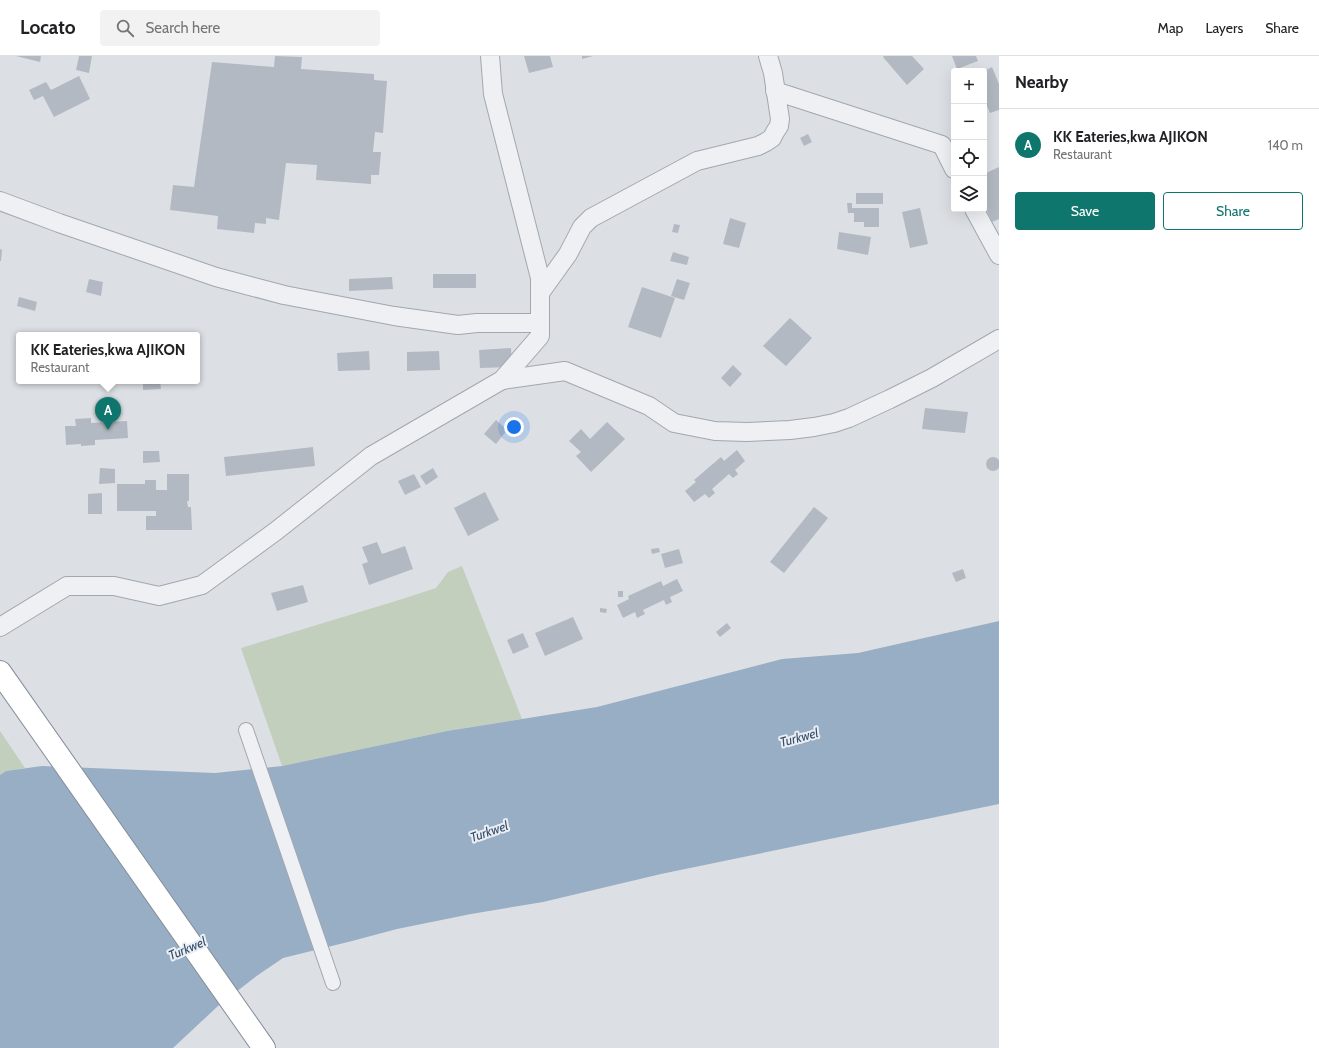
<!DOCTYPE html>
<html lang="en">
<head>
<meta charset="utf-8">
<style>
  :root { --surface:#fff; --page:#f2f2f2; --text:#202124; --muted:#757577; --line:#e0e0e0; --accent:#0f766e }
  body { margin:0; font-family:Cabin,sans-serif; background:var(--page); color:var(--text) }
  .controls { position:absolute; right:12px; top:12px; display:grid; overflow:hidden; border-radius:4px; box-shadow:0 4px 16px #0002 }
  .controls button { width:36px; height:36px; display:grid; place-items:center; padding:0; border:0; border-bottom:1px solid var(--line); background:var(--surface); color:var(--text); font:20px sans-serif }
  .you { position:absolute; left:514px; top:371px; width:14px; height:14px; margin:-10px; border:3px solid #fff; border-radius:50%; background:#1a73e8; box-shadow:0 0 0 6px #1a73e833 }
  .badge { display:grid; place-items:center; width:26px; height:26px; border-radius:50%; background:var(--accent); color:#fff; font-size:13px; font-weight:700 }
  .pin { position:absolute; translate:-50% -33px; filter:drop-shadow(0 1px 2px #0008) }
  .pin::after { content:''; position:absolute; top:21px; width:14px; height:12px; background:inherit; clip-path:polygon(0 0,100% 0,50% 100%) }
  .popup { position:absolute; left:16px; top:276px; width:184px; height:52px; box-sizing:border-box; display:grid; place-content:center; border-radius:4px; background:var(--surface); filter:drop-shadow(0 1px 3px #0005); font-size:13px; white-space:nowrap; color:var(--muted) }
  .popup b { font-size:15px; color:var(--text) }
  .popup::after { content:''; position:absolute; left:50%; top:100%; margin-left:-8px; border:8px solid transparent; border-top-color:var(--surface) }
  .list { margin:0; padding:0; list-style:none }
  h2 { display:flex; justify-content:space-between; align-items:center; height:52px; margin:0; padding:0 16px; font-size:17px }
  h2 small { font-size:13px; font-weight:400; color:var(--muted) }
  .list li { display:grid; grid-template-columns:26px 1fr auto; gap:12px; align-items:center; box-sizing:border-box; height:72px; padding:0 16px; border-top:1px solid var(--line) }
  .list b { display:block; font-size:15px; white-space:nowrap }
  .list p { margin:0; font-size:13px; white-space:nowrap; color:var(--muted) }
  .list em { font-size:13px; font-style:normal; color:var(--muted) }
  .actions { display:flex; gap:8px; padding:12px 16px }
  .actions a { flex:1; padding:9px 0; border:1px solid var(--accent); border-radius:4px; text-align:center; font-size:14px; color:var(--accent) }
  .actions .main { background:var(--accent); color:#fff }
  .icon { flex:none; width:22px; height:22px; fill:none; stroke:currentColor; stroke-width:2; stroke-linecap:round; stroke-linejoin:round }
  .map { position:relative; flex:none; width:999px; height:992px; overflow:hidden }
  header { display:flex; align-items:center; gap:24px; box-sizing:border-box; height:56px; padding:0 20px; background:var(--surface); border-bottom:1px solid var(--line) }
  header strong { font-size:19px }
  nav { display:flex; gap:22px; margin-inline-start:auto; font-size:14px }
  .search { width:280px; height:36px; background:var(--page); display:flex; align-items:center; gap:10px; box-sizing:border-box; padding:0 14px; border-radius:4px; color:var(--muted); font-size:15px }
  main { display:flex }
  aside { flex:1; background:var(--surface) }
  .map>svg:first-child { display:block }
  .green { fill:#c2cfbd }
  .water { fill:#98aec5 }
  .building { fill:#b3b9c2 }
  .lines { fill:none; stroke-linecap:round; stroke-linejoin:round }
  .pedestrian-casing { stroke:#a2a7af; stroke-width:16 }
  .minor-casing { stroke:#a2a7af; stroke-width:20 }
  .trunk-casing { stroke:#848e9b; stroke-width:24 }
  .pedestrian { stroke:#eef0f4; stroke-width:14 }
  .minor { stroke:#eef0f4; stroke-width:18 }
  .trunk { stroke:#fff; stroke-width:22 }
  .labels { text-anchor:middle; stroke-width:4; stroke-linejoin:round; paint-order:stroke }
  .water-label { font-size:13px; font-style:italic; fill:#334d6d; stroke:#ebeff3 }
</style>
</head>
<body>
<header>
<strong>Locato</strong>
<div class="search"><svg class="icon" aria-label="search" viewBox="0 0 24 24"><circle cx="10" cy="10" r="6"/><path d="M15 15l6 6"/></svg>Search here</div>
<nav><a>Map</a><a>Layers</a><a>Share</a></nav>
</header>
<main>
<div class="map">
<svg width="999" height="992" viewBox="0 0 999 992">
  <rect width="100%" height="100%" fill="#dce0e5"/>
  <g class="green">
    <polygon points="462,510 522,663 447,675 282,710 241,592 399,544 436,532 448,516"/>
    <polygon points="0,675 25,712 6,715 0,719"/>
  </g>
  <polygon class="water" points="999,565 999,748 661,818 543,846 471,858 397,873 352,885 283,902 258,919 218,950 173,992 0,992 0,719 6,715 42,710 215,717 282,710 447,675 597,651 782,603 858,597"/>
  <g class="building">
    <polygon points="16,0 41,0 40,6"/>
    <polygon points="79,0 92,0 89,17 76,14"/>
    <polygon points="275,0 302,1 301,13 374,18 374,24 387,25 383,77 375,76 373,96 381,96 379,119 371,119 371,128 316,124 317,109 286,107 279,164 266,162 266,168 255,167 254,177 217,173 218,160 170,154 173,129 194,131 212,6 274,11"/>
    <polygon points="524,0 550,0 553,11 529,17"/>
    <polygon points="582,0 593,0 582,3"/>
    <polygon points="884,0 912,0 924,13 907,29 883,1"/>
    <polygon points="952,0 976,0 978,5 957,13"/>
    <polygon points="992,11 999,28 999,54 990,57 984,43 984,15"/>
    <polygon points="79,20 90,43 54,61 43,40 34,44 29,34 46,26 51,34"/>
    <polygon points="808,78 812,86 804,90 800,82"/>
    <polygon points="999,111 999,163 992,166 984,148 984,118"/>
    <rect x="856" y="137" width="27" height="11"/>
    <polygon points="847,147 852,147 852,152 879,152 879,171 864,171 864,166 854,166 854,157 848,157"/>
    <polygon points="920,152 928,188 910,192 902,156"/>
    <polygon points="730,162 746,167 739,192 723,188"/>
    <polygon points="674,168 680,169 678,177 672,176"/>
    <polygon points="839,176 871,181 868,199 837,193"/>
    <polygon points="0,193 2,194 1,205 0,205"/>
    <polygon points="673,196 689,201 687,209 670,205"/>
    <rect x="433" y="218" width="43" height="14"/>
    <polygon points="392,221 393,233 349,235 349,223"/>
    <polygon points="89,223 103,226 101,240 86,236"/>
    <polygon points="677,223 690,227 684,244 671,240"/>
    <polygon points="642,231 675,242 661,282 628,271"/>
    <polygon points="19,241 37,246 35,255 17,250"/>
    <polygon points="790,262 812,282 786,310 763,290"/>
    <polygon points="511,292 512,311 480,312 479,294"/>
    <polygon points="369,295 370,314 338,315 337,297"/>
    <polygon points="439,295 440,314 407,315 407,296"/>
    <polygon points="733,309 742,318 730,331 721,322"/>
    <polygon points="143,325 160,325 161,333 143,334"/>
    <polygon points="925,352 968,356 965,377 922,373"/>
    <polygon points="91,362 91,367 127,365 128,382 95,384 95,389 81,390 81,388 66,389 65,370 76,370 75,363"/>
    <polygon points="496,364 507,374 496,388 484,378"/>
    <polygon points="607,366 625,383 591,416 576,400 581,396 569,385 581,373 590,383"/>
    <polygon points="313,391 315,410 226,420 224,401"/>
    <polygon points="737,394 745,405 735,414 738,418 733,422 729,418 712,433 715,437 709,442 705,438 694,446 685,435 696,426 694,424 721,401 724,405"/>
    <polygon points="143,395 159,395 160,406 143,407"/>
    <circle cx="993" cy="408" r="7"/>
    <polygon points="100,412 115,413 115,427 99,428"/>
    <polygon points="433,412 438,421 426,429 420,420"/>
    <polygon points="167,418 189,418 189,445 187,445 188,451 191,451 192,474 146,474 146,460 156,460 156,455 117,455 117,428 145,428 145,424 156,424 156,434 167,434"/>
    <polygon points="414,418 421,431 405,439 398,425"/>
    <polygon points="485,436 499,464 468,480 454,452"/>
    <polygon points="102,437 102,458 88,458 88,438"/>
    <polygon points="814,451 828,462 784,517 770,506"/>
    <polygon points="377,486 382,498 405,490 413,513 369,529 362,508 368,506 362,491"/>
    <polygon points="659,492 660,496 652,498 651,493"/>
    <polygon points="679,493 683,507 665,512 661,498"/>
    <polygon points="963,513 966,522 956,526 952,517"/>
    <polygon points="677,523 683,535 670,541 672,546 666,549 664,544 643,554 645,558 637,562 635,556 623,562 617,549 629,543 628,540 661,525 663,530"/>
    <polygon points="303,529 308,546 277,555 271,537"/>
    <rect x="618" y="535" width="5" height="6"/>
    <polygon points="600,552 607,553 606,557 600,556"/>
    <polygon points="573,561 583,583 545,600 535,577"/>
    <polygon points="727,567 731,572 720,581 716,576"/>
    <polygon points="523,577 529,591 513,598 507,584"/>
  </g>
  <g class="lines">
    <g class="pedestrian-casing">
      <polyline id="pedestrian" points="246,674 333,927"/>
    </g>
    <g class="minor-casing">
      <g id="minor">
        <polyline points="775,35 942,89 954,113"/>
        <polyline points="0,145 59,167 216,221 284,239 394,260 458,269 477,267 540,267"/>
        <polyline points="974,153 999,199"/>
        <polyline points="540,237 568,198 582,171 591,162 697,105 758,90 766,86 772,82 775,76 779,70 780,63 773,17 768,0"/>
        <polyline points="502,324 565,315 649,350 674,367 715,375 747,376 790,374 814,371 834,367 849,362 890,343 932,322 999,283"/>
        <polyline points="0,571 67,530 114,530 159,540 202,529 276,475 371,400 502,324 540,280 540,222 493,38 490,0"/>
      </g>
    </g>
    <g class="trunk-casing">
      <polyline id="trunk" points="0,616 264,992"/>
    </g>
    <use href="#pedestrian" class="pedestrian"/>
    <use href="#minor" class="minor"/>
    <use href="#trunk" class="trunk"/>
  </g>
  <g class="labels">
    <g class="water-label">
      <text transform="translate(799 681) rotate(-15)" y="5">Turkwel</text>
      <text transform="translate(489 775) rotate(-19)" y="5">Turkwel</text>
      <text transform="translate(187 892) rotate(-23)" y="5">Turkwel</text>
    </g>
  </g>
</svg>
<div class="controls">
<button>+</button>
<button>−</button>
<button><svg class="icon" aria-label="locate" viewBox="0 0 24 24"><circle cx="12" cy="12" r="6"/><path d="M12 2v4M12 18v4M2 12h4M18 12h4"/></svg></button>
<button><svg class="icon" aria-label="layers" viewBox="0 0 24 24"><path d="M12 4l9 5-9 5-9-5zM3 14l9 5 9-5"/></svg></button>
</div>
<div class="you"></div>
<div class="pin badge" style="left:108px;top:374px">A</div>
<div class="popup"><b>KK Eateries,kwa AJIKON</b>Restaurant</div>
</div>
<aside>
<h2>Nearby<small></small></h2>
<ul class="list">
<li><span class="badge">A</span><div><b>KK Eateries,kwa AJIKON</b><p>Restaurant</p></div><em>140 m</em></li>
</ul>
<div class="actions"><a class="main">Save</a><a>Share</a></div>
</aside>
</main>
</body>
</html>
